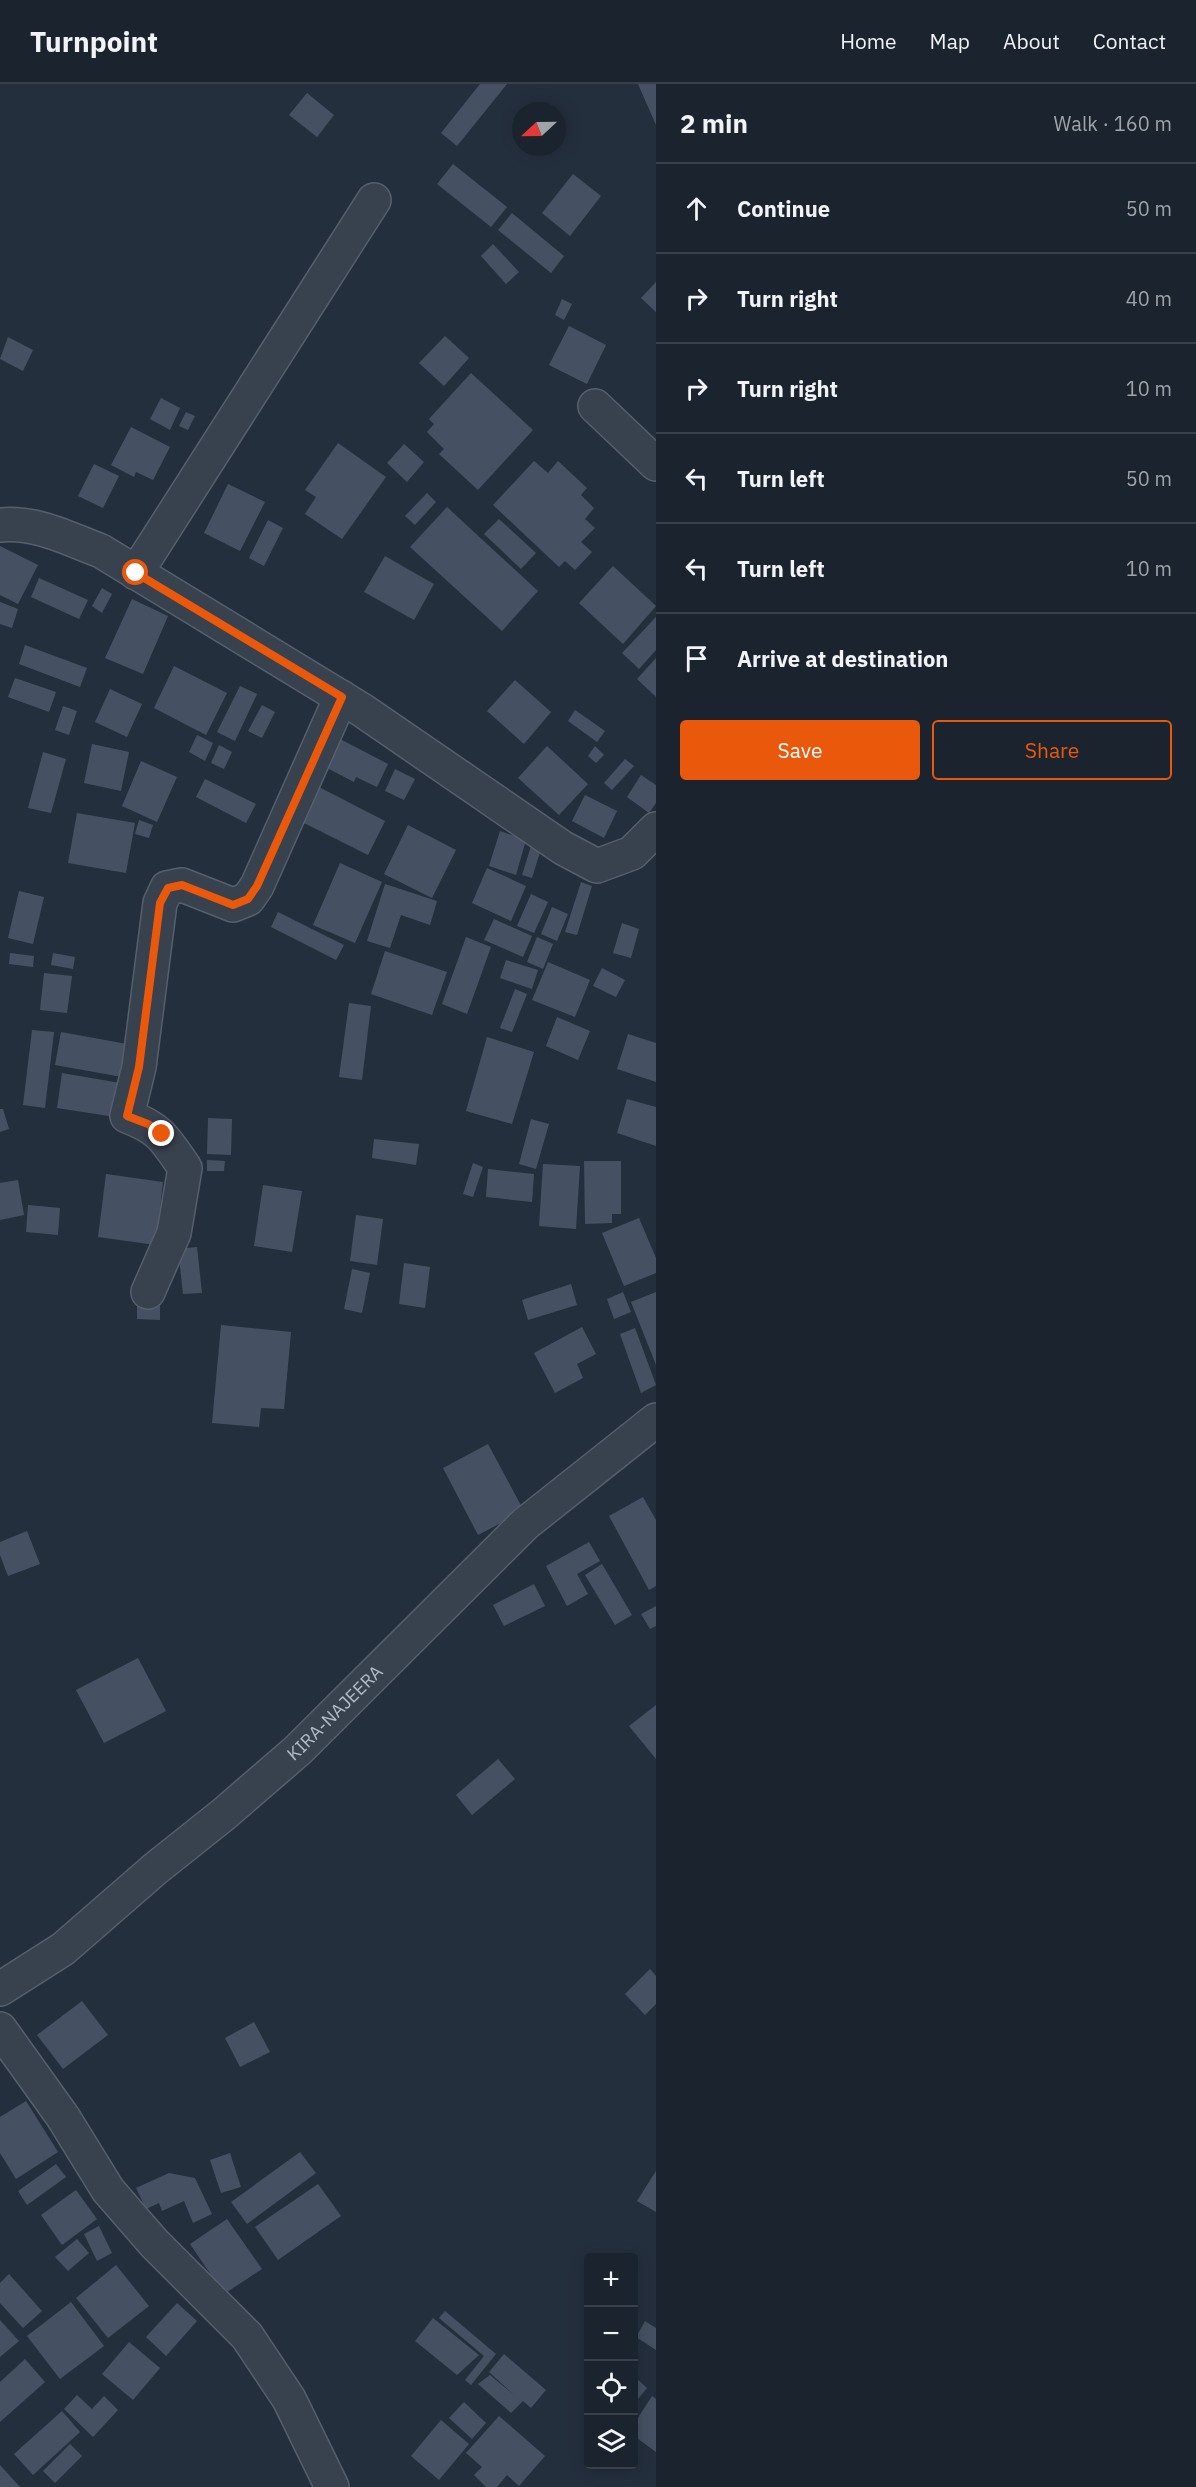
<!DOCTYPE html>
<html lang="en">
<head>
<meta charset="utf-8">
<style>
  :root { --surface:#1b232e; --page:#242b36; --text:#f1f3f6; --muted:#a0a4aa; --line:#39404a; --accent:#ea580c }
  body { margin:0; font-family:"IBM Plex Sans",sans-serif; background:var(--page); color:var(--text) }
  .controls { position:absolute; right:18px; bottom:18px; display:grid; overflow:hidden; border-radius:6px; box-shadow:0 3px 15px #0003 }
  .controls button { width:54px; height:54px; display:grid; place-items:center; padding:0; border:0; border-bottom:2px solid var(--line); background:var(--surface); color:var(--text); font:30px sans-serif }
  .compass { position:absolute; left:512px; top:18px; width:54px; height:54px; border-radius:50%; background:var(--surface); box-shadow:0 3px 15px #0003; rotate:248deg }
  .stop { position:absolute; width:18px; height:18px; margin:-14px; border:4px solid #ea580c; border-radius:50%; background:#fff }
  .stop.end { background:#ea580c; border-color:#fff; box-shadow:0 2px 6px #0008 }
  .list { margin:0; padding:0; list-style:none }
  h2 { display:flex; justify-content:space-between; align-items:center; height:78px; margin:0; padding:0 24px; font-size:26px }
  h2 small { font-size:20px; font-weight:400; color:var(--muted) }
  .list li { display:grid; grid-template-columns:39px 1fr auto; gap:18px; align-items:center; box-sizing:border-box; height:90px; padding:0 24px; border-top:2px solid var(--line) }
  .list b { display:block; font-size:22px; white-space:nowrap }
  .list em { font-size:20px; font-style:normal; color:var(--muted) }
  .actions { display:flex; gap:12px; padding:18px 24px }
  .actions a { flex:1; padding:14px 0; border:2px solid var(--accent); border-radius:6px; text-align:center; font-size:21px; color:var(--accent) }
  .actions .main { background:var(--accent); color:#fff }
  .icon { flex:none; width:33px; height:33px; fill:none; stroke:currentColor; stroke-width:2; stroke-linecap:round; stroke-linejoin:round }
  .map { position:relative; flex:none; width:656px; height:2403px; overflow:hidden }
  header { display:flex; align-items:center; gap:36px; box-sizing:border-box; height:84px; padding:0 30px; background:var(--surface); border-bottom:2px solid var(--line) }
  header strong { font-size:28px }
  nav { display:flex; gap:33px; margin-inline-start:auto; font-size:21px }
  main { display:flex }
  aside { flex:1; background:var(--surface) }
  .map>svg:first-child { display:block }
  .building { fill:#455162 }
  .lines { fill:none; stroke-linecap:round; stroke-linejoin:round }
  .minor-casing { stroke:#565f6c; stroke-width:36 }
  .tertiary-casing { stroke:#565f6c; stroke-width:36 }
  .minor { stroke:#38414e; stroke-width:33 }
  .tertiary { stroke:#38414e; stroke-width:33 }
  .route { stroke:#ea580c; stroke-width:8 }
  .labels { text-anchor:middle; stroke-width:6; stroke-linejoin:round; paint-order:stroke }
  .street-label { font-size:18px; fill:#b4bcc9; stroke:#1d2633 }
</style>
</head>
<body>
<header>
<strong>Turnpoint</strong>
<nav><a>Home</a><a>Map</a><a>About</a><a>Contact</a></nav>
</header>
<main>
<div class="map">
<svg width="656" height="2403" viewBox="0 0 656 2403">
  <rect width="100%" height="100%" fill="#242f3e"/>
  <g class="building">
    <polygon points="480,0 507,0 457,62 441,49"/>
    <polygon points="638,0 656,0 656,41"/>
    <polygon points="307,9 334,31 317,53 289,31"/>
    <polygon points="453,80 507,123 491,143 437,100"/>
    <polygon points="573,90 601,112 570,152 542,129"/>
    <polygon points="512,129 564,172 551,189 498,146"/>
    <polygon points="493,160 519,188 506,200 481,172"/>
    <polygon points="656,198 656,228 641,214"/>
    <polygon points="562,215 572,220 564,236 555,231"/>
    <polygon points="569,242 606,261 587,300 549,281"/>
    <polygon points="445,252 469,274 444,302 419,279"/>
    <polygon points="8,253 33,266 23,287 0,275"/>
    <polygon points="471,289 533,346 478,406 439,370 444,365 427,348 434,340 429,335"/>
    <polygon points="161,314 180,324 170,346 150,335"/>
    <polygon points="186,328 195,332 188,346 179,342"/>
    <polygon points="131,343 170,363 153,396 136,388 134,393 111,381"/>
    <polygon points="338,359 386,393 342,455 305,430 316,413 305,406"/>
    <polygon points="404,360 424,378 407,398 387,379"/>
    <polygon points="534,377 548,389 558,377 587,404 581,411 594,424 585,435 595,444 581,458 592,468 575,486 565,477 559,483 493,421"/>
    <polygon points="94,380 119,392 103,424 78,412"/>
    <polygon points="228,400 265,418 240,467 204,449"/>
    <polygon points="427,409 436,418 415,441 405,432"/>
    <polygon points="447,423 538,507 502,547 410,463"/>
    <polygon points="499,435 536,469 521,485 484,450"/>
    <polygon points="268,436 283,444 264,482 249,474"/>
    <polygon points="0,462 38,481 18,520 0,511"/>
    <polygon points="385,472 434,500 414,536 364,508"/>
    <polygon points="613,482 656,522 623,560 579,519"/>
    <polygon points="39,494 88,516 79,535 31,513"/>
    <polygon points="102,504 112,510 102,529 92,522"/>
    <polygon points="132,515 168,532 143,590 105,574"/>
    <polygon points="0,518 18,525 12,544 0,540"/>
    <polygon points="656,533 656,566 639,585 622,569"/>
    <polygon points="25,561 87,584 80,603 19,580"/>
    <polygon points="656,574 656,613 637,595"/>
    <polygon points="174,582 227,609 206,651 154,624"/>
    <polygon points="15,594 56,608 49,628 8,613"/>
    <polygon points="515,596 551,628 524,660 487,627"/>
    <polygon points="240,602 257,610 235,657 217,648"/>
    <polygon points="110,605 142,620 127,653 95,638"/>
    <polygon points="262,621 275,628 262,654 248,647"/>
    <polygon points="63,622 77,627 69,651 55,646"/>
    <polygon points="575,626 605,647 597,658 568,637"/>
    <polygon points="197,651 213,659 205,677 189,668"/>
    <polygon points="340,655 388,680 377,703 356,693 354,698 325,683"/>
    <polygon points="92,660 129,668 121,707 84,699"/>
    <polygon points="219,661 232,668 224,685 211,679"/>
    <polygon points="547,662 588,700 559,731 518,694"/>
    <polygon points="595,662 604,671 596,679 588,672"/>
    <polygon points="43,668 66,675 51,729 28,724"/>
    <polygon points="625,675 634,682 612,706 604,699"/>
    <polygon points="141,677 177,693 157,738 122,722"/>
    <polygon points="395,685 415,695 404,716 385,707"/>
    <polygon points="641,691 656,701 656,719 649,729 627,713"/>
    <polygon points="205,695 256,720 246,739 196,713"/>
    <polygon points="319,703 385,737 368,771 302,738"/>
    <polygon points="585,711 617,727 604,754 572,737"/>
    <polygon points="77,729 135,739 126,789 68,779"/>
    <polygon points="139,736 153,741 149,754 135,750"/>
    <polygon points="408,741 456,766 432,814 384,790"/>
    <polygon points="500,747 526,756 516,791 489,782"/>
    <polygon points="531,762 541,765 532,794 522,791"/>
    <polygon points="340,779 382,798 355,859 313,841"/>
    <polygon points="487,784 526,802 511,837 472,819"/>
    <polygon points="581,798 592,802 577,851 565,848"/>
    <polygon points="385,800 437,817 430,841 401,831 390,864 367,857"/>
    <polygon points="19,807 44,813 33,860 8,854"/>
    <polygon points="531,810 548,818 534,849 517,842"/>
    <polygon points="552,823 568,830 557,857 541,850"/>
    <polygon points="278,828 344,861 336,876 271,843"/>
    <polygon points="494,835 532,852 523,873 484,856"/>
    <polygon points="622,839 639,845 631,874 613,869"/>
    <polygon points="466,853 491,863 467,930 442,920"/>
    <polygon points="537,853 553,860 543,885 527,878"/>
    <polygon points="385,867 447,888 432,931 371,910"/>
    <polygon points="10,869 34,872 33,883 9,880"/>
    <polygon points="53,869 75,873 73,885 51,881"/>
    <polygon points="506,876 538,886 532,905 500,894"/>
    <polygon points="548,878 590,896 575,933 532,916"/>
    <polygon points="602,884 625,896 616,913 593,902"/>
    <polygon points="44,889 72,892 67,929 40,926"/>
    <polygon points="515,905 527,910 512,948 500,944"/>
    <polygon points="349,919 371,922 362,996 339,993"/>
    <polygon points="557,933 590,947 578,976 546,962"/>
    <polygon points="32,946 54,948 45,1024 23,1021"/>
    <polygon points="61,948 127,960 122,993 55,981"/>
    <polygon points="628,950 656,959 656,998 617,985"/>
    <polygon points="487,953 534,968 512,1040 466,1027"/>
    <polygon points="62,989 120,999 115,1033 57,1024"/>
    <polygon points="627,1015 656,1023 656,1062 617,1049"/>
    <polygon points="0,1025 3,1025 9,1045 0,1048"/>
    <polygon points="208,1034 232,1035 231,1071 207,1070"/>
    <polygon points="531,1035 549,1040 536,1085 519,1080"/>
    <polygon points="374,1055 419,1060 416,1081 372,1074"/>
    <polygon points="207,1076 225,1077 224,1087 207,1087"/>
    <polygon points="584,1077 621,1077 621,1130 612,1130 612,1139 585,1140"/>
    <polygon points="473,1079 483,1083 473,1113 463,1110"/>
    <polygon points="543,1080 580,1082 576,1145 539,1142"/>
    <polygon points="488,1085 534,1090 532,1118 486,1113"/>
    <polygon points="106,1090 163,1098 156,1161 98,1153"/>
    <polygon points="18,1096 24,1131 0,1136 0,1099"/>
    <polygon points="263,1101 302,1107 292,1168 254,1162"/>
    <polygon points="28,1121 60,1124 58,1151 26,1148"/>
    <polygon points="356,1131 383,1135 377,1181 350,1177"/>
    <polygon points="639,1134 656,1174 656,1189 624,1202 602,1149"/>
    <polygon points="197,1163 202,1209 183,1210 178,1165"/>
    <polygon points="404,1179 430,1183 425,1224 399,1220"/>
    <polygon points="352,1185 370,1189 362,1229 344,1225"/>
    <polygon points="571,1200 577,1221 528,1236 522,1216"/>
    <polygon points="623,1208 631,1228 614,1235 607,1215"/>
    <polygon points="656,1208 656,1281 631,1218"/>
    <polygon points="137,1222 160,1222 160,1236 137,1235"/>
    <polygon points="221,1241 291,1248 284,1325 261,1324 259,1343 212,1339"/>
    <polygon points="582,1243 596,1270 577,1280 583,1294 555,1309 534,1269"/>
    <polygon points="635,1244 656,1301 641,1309 620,1250"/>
    <polygon points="488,1360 524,1427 478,1451 443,1384"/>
    <polygon points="643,1413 656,1436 656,1502 649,1506 609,1432"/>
    <polygon points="27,1447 40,1480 8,1492 0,1471 0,1458"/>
    <polygon points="589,1458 600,1477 577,1490 588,1510 567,1522 546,1482"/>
    <polygon points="602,1480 632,1531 615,1541 585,1491"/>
    <polygon points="534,1500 545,1522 504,1542 493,1521"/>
    <polygon points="656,1522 656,1542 650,1545 641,1530"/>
    <polygon points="138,1574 166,1627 104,1659 76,1606"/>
    <polygon points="656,1621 656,1675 629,1642"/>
    <polygon points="498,1675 515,1695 472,1731 456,1711"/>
    <polygon points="650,1885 656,1892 656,1920 645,1931 625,1910"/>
    <polygon points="82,1917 108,1951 63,1985 37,1951"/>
    <polygon points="254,1938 270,1968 240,1983 225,1954"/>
    <polygon points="26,2017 58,2068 16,2095 0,2069 0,2033"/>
    <polygon points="300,2068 316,2089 247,2140 231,2118"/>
    <polygon points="230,2069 241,2103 221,2109 210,2076"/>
    <polygon points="56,2080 66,2093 27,2121 18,2107"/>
    <polygon points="656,2087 656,2128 637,2117"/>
    <polygon points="169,2089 195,2094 212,2130 193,2139 184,2117 162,2127 159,2119 146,2125 136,2104"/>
    <polygon points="318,2100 341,2132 278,2176 255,2143"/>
    <polygon points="76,2106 97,2135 62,2161 41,2131"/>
    <polygon points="227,2135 262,2185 224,2210 190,2160"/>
    <polygon points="99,2142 112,2169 97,2177 84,2150"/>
    <polygon points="77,2155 89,2169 68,2187 55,2173"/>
    <polygon points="116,2181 149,2222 108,2254 76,2214"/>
    <polygon points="9,2190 42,2227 23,2244 0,2219 0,2199"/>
    <polygon points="71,2218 104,2262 60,2295 27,2252"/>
    <polygon points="177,2219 197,2237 166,2272 146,2253"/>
    <polygon points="445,2227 496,2270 471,2301 465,2296 484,2272 439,2234"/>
    <polygon points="433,2234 479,2271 457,2291 415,2257"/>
    <polygon points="0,2236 19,2257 0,2273"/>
    <polygon points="645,2237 656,2244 656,2266 636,2253"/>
    <polygon points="129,2258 160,2284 133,2316 102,2290"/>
    <polygon points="504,2270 546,2306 531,2324 523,2317 511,2329 478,2300 490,2291 514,2311 489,2288"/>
    <polygon points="25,2275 45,2298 0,2338 0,2298"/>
    <polygon points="634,2292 647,2304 634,2320"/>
    <polygon points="77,2311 92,2325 104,2312 118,2326 93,2353 64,2325"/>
    <polygon points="652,2312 656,2315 656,2368 634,2352 634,2340"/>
    <polygon points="464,2318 486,2339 472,2355 449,2334"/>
    <polygon points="62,2327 80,2348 33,2391 14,2370"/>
    <polygon points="499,2332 545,2372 519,2402 507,2391 497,2403 486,2403 474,2391 482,2383 466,2369"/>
    <polygon points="441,2336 469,2360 439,2396 411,2372"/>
    <polygon points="70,2360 82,2372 55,2399 43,2387"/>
    <polygon points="0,2381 20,2403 0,2403"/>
  </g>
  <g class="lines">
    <g class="minor-casing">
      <g id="minor">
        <polyline points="595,322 656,380"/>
        <path d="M0,441C35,437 69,455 101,467L362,626L563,764L597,782L632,769L656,745"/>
        <polyline points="136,489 374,116"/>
        <path d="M148,1208L174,1149L185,1084C165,1055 161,1045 127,1032L139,983L160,819L167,804L182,801L233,821L248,815L257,802L341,613"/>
        <polyline points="0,1945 63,2033 108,2106 154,2159 247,2252 289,2315 332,2403"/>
      </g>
    </g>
    <g class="tertiary-casing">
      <g id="tertiary">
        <path id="s1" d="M0,1905L63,1865L155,1785L224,1730L298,1666L525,1440L656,1336"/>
      </g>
    </g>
    <use href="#minor" class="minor"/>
    <use href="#tertiary" class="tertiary"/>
  </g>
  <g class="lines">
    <polyline class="route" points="136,489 342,613 257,802 248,815 233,821 182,801 168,804 160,819 139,983 127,1032 148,1040 162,1050"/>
  </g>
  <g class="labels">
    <g class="street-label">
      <text dy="6" stroke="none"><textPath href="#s1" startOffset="435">KIRA-NAJEERA</textPath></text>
    </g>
  </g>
</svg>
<div class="controls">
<button>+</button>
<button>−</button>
<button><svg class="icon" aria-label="locate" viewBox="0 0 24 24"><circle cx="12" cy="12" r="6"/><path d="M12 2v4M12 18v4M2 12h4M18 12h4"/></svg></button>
<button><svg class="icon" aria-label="layers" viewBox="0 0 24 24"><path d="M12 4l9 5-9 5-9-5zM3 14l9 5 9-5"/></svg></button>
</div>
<svg class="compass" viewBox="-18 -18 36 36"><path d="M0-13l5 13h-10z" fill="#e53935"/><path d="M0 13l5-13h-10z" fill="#a0a4aa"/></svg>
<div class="stop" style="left:136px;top:489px"></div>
<div class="stop end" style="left:162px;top:1050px"></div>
</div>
<aside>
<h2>2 min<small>Walk · 160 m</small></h2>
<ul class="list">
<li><svg class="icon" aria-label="ahead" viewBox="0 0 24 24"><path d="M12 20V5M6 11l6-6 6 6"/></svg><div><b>Continue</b></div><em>50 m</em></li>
<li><svg class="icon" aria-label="right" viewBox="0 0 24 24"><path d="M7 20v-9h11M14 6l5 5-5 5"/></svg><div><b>Turn right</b></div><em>40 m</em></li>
<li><svg class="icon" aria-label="right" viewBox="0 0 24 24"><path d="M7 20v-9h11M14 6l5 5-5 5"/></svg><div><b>Turn right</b></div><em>10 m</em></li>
<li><svg class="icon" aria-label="left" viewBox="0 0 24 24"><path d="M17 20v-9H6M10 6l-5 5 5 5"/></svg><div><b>Turn left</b></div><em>50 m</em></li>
<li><svg class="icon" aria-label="left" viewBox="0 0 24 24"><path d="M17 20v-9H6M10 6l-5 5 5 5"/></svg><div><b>Turn left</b></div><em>10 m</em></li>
<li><svg class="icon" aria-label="arrive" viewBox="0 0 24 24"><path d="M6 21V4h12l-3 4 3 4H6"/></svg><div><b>Arrive at destination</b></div></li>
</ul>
<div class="actions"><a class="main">Save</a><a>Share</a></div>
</aside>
</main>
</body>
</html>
